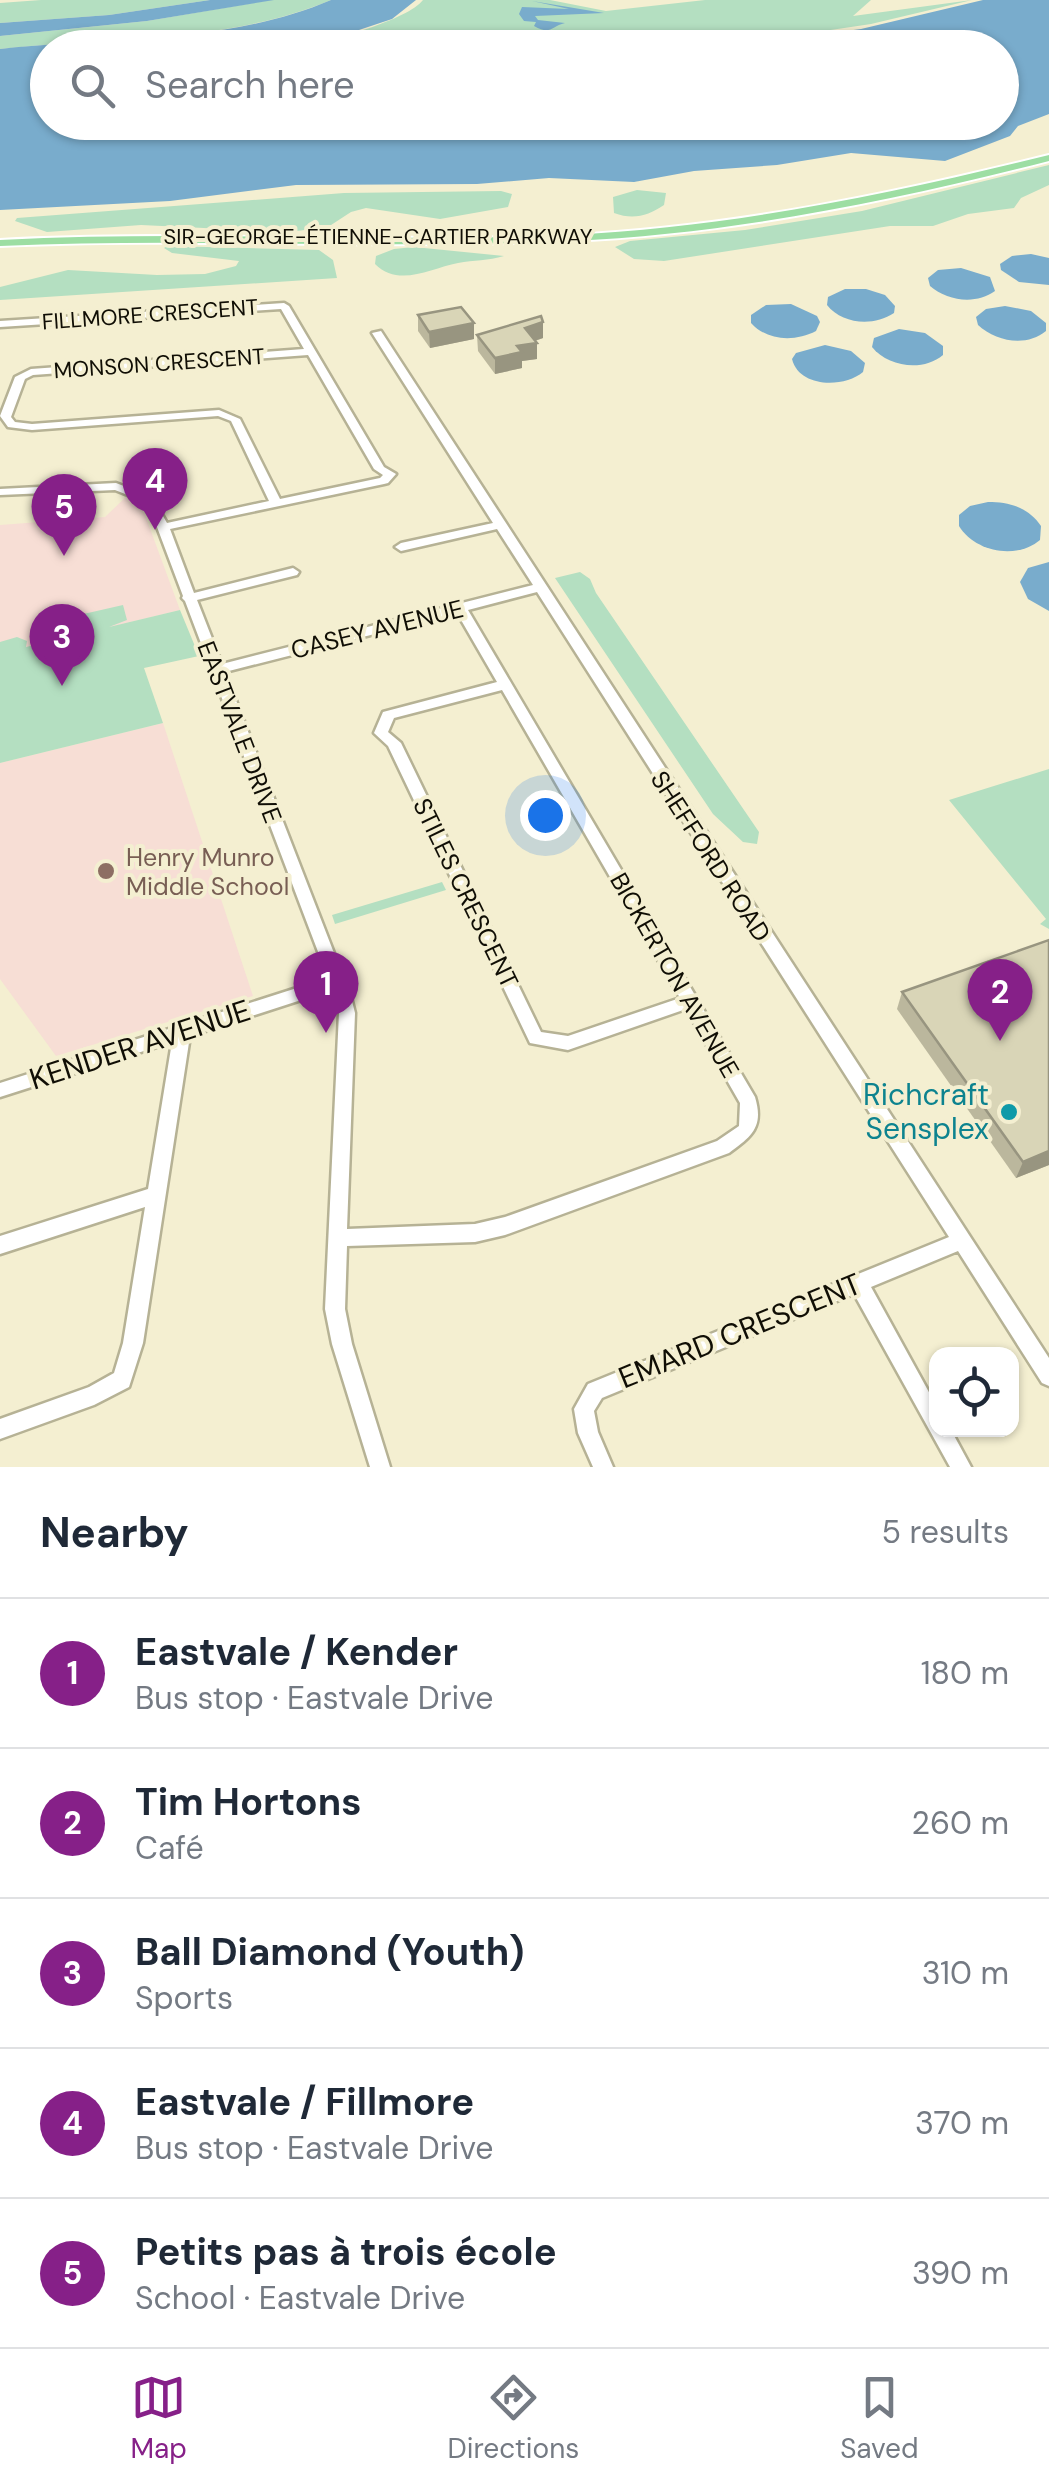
<!DOCTYPE html>
<html lang="en">
<head>
<meta charset="utf-8">
<style>
  :root { --surface:#fff; --page:#f2f2f3; --text:#1f2937; --muted:#747a83; --line:#e0e1e3; --accent:#862088 }
  body { margin:0; font-family:"DM Sans",sans-serif; background:var(--page); color:var(--text) }
  .controls { position:absolute; right:30px; bottom:30px; display:grid; overflow:hidden; border-radius:20px; box-shadow:0 2px 8px #0004 }
  .controls button { width:90px; height:90px; display:grid; place-items:center; padding:0; border:0; border-bottom:2px solid var(--line); background:var(--surface); color:var(--text); font:50px sans-serif }
  .you { position:absolute; left:545px; top:815px; width:35px; height:35px; margin:-25px; border:8px solid #fff; border-radius:50%; background:#1a73e8; box-shadow:0 0 0 15px #1a73e833 }
  .badge { display:grid; place-items:center; width:65px; height:65px; border-radius:50%; background:var(--accent); color:#fff; font-size:32px; font-weight:700 }
  .pin { position:absolute; translate:-50% -82px; filter:drop-shadow(0 2px 5px #0008) }
  .pin::after { content:''; position:absolute; top:52px; width:35px; height:30px; background:inherit; clip-path:polygon(0 0,100% 0,50% 100%) }
  .list { margin:0; padding:0; list-style:none }
  h2 { display:flex; justify-content:space-between; align-items:center; height:130px; margin:0; padding:0 40px; font-size:42px }
  h2 small { font-size:32px; font-weight:400; color:var(--muted) }
  .list li { display:grid; grid-template-columns:65px 1fr auto; gap:30px; align-items:center; box-sizing:border-box; height:150px; padding:0 40px; border-top:2px solid var(--line) }
  .list b { display:block; font-size:38px; white-space:nowrap }
  .list p { margin:0; font-size:32px; white-space:nowrap; color:var(--muted) }
  .list em { font-size:32px; font-style:normal; color:var(--muted) }
  .icon { flex:none; width:55px; height:55px; fill:none; stroke:currentColor; stroke-width:2; stroke-linecap:round; stroke-linejoin:round }
  .map { position:relative; flex:none; width:1049px; height:1467px; overflow:hidden }
  .search { position:absolute; background:var(--surface); box-shadow:0 2px 8px #0004; left:30px; right:30px; top:30px; height:110px; display:flex; align-items:center; gap:25px; box-sizing:border-box; padding:0 35px; border-radius:55px; color:var(--muted); font-size:38px }
  .sheet { height:880px; background:var(--surface) }
  nav { display:flex; justify-content:space-around; align-items:center; box-sizing:border-box; height:140px; border-top:2px solid var(--line); background:var(--surface); font-size:28px; color:var(--muted) }
  nav a { display:grid; justify-items:center; gap:5px }
  nav .on { color:var(--accent) }
  .map>svg:first-child { display:block }
  .education { fill:#f7ded5 }
  .green { fill:#b4dfc1 }
  .water { fill:#79accc }
  .lines { fill:none; stroke-linecap:round; stroke-linejoin:round }
  .minor-casing { stroke:#b6b295; stroke-width:5 }
  .major-casing { stroke:#fff; stroke-width:4 }
  .minor { fill:#fff; fill-rule:evenodd }
  .major { fill:#9ddea3; fill-rule:evenodd }
  .wall { fill:#bbb79d }
  .shaded-wall { fill:#989580 }
  .building { fill:#d9d5b7; stroke:#989580; stroke-width:2.5 }
  .education-dot { fill:#8d6e63; stroke:#f4efd1; stroke-width:4 }
  .culture-dot { fill:#0f9aa8; stroke:#f4efd1; stroke-width:4 }
  .labels { text-anchor:middle; stroke-width:8; stroke-linejoin:round; paint-order:stroke }
  .far-street-label { font-size:22px; fill:#100e05; stroke:#f4efd1 }
  .street-label { font-size:25px; fill:#100e05; stroke:#f4efd1 }
  .education-label { font-size:25px; fill:#785e54; stroke:#f4efd1; text-anchor:start }
  .near-street-label { font-size:30px; fill:#100e05; stroke:#f4efd1 }
  .near-culture-label { font-size:30px; fill:#0d838f; stroke:#f4efd1; text-anchor:end }
</style>
</head>
<body>
<div class="map">
<svg width="1049" height="1467" viewBox="0 0 1049 1467">
  <rect width="100%" height="100%" fill="#f4efd1"/>
  <g class="education">
    <polygon points="127,496 138,503 145,515 180,610 0,654 0,525 105,517"/>
    <polygon points="163,723 253,996 56,1056 0,979 0,763"/>
  </g>
  <g class="green">
    <polygon points="41,0 210,0 109,15 0,23 0,3"/>
    <path d="M270,0H331C229,43 109,37 0,49V36L147,21Z"/>
    <path d="M423,0H550L606,11L705,0H871L853,16L972,0L871,24L716,47L304,48C331,40 408,20 423,0Z"/>
    <polygon points="1049,165 1049,185 1021,198 1014,208 968,214 933,226 890,226 664,261 634,259 615,247 630,241 745,230 862,211"/>
    <path d="M637,190L666,193L664,205C648,216 633,220 614,213L613,197Z"/>
    <polygon points="501,191 512,194 508,207 440,219 366,208 351,212 328,227 289,232 141,225 47,232 15,221 17,218 344,193"/>
    <polygon points="167,246 319,250 333,260 337,278 0,300 0,287 68,270 157,275 205,274 236,266 239,261 172,253 164,248"/>
    <path d="M414,247L504,256C488,261 474,260 458,263C431,268 399,288 375,264L376,256L394,249Z"/>
    <polygon points="580,572 590,579 596,593 759,832 757,844 743,842 713,814 555,578"/>
    <polygon points="123,605 127,620 109,627 180,610 199,656 144,668 163,723 0,763 0,642 17,637 27,641 26,647 93,631 71,633 66,618"/>
    <polygon points="1049,769 1049,929 1040,924 1046,919 949,800"/>
    <polygon points="442,882 446,890 335,924 332,915"/>
  </g>
  <g class="water">
    <polygon points="210,0 274,0 147,21 0,36 0,23 109,15"/>
    <path d="M331,0H416L392,19L311,46L48,48V122H1002V48L726,47L861,29L983,0H1049V114L1018,126L1010,136L945,161L851,153L777,165L694,171L634,182L549,178L477,184L296,185L170,201L0,210V49C108,37 229,44 331,0Z"/>
    <path d="M532,1L604,13L535,16L538,20L565,23C551,26 551,36 534,26L536,22L524,21L519,14L522,7L569,9Z"/>
    <polygon points="1031,254 1049,258 1049,285 1019,282 1001,270 1000,264 1012,256"/>
    <path d="M961,268L990,277L995,291C976,305 947,301 930,286L928,278L938,270Z"/>
    <path d="M866,289L885,295L895,306L894,313C873,327 842,324 827,305L828,297L845,289Z"/>
    <path d="M791,304L817,316L820,322L816,331C795,342 767,341 751,323V315L766,305Z"/>
    <path d="M1005,306L1031,311L1046,323V331C1027,347 996,342 978,325L976,317L986,309Z"/>
    <path d="M899,329L925,333L943,346V355C923,372 888,367 872,347L874,338Z"/>
    <path d="M825,345L851,351L865,363L863,372C844,388 799,388 792,359L796,353Z"/>
    <path d="M988,502C1009,502 1028,507 1041,526L1040,540C1016,560 975,552 959,526V515L970,506Z"/>
    <polygon points="1049,562 1049,611 1028,599 1020,582 1028,568"/>
  </g>
  <g class="lines">
    <g class="minor-casing">
      <path id="minor" d="M284,303L289,306L384,467L396,474L388,483L384,484L170,529L194,593L293,568L299,572L297,575L197,600L222,664L533,585L497,529L401,551L395,547L401,543L493,523L372,333L381,331L1049,1358V1386L1042,1383L958,1251L871,1287L936,1405V1430H951L971,1467H950L854,1294L602,1398L594,1411L598,1432L613,1467H593L578,1433L574,1409L588,1384L949,1237L537,592L468,610L755,1097C764,1127 752,1136 729,1153L505,1235L475,1242L347,1246L345,1309L352,1344L390,1467H370L332,1344L325,1309L339,1013L332,990L190,1036L143,1343L129,1387L94,1405L0,1439V1419L89,1387L114,1373L123,1343L145,1207L0,1254V1236L148,1189L172,1042L0,1097V1083L328,978L185,601L182,598L183,596L157,527L143,501L115,490L0,495V489L116,483L152,497L167,523L269,501L231,421L218,416L32,430L8,427L0,416L15,377L31,369L304,349L281,309L0,327V321ZM308,355L374,469L383,475L380,478L280,499L240,419L219,410L32,424L15,422L11,417L25,379L33,375ZM457,613L497,682L383,712L374,733L388,746L530,1043L568,1050L686,1009L740,1103L739,1126L717,1141L505,1217L475,1224L347,1229L355,1013L351,997L225,672ZM502,690L680,998L568,1036L541,1032L401,743L388,732L394,718Z"/>
    </g>
    <g class="major-casing">
      <path id="major" d="M1049,155V161C892,201 732,234 570,241C380,250 190,237 0,246V240C190,230 380,243 570,235C732,227 892,194 1049,155Z"/>
    </g>
    <use href="#minor" class="minor"/>
    <use href="#major" class="major"/>
  </g>
  <g class="wall">
    <polygon points="418,315 474,323 474,339 430,348 418,331"/>
    <polygon points="543,322 543,338 535,341 537,359 522,361 522,368 495,374 478,351 477,335"/>
    <polygon points="1049,940 1049,1165 1016,1178 897,1009 902,992"/>
  </g>
  <g class="shaded-wall">
    <polygon points="543,322 543,338 525,344 525,328"/>
    <polygon points="474,323 474,339 430,348 429,332"/>
    <polygon points="537,343 537,359 522,361 522,368 495,374 495,358 517,346"/>
    <polygon points="1049,1151 1049,1165 1016,1178 1023,1162"/>
  </g>
  <g class="building">
    <polygon points="461,307 474,323 429,332 418,315"/>
    <polygon points="541,316 543,322 525,328 537,343 517,346 522,352 495,358 477,335"/>
    <polygon points="1049,940 1049,1151 1023,1162 902,992"/>
  </g>
  <circle class="education-dot" cx="106" cy="871" r="10"/>
  <circle class="culture-dot" cx="1009" cy="1112" r="10"/>
  <g class="labels">
    <g class="far-street-label">
      <text x="378" y="244">SIR-GEORGE-ÉTIENNE-CARTIER PARKWAY</text>
      <text transform="translate(150 314) rotate(-4)" y="8">FILLMORE CRESCENT</text>
      <text transform="translate(159 363) rotate(-4)" y="8">MONSON CRESCENT</text>
    </g>
    <g class="street-label">
      <text transform="translate(377 629) rotate(-14)" y="9">CASEY AVENUE</text>
      <text transform="translate(240 732) rotate(69)" y="9">EASTVALE DRIVE</text>
      <text transform="translate(711 856) rotate(57)" y="9">SHEFFORD ROAD</text>
      <text transform="translate(466 893) rotate(64)" y="9">STILES CRESCENT</text>
      <text transform="translate(675 975) rotate(60)" y="9">BICKERTON AVENUE</text>
    </g>
    <g class="education-label">
      <text x="126" y="866">Henry Munro<tspan x="126" dy="29">Middle School</tspan></text>
    </g>
    <g class="near-street-label">
      <text transform="translate(140 1045) rotate(-18)" y="10">KENDER AVENUE</text>
      <text transform="translate(740 1331) rotate(-22)" y="10">EMARD CRESCENT</text>
    </g>
    <g class="near-culture-label">
      <text x="989" y="1105">Richcraft<tspan x="989" dy="34">Sensplex</tspan></text>
    </g>
  </g>
</svg>
<div class="controls">
<button><svg class="icon" aria-label="locate" viewBox="0 0 24 24"><circle cx="12" cy="12" r="6"/><path d="M12 2v4M12 18v4M2 12h4M18 12h4"/></svg></button>
</div>
<div class="you"></div>
<div class="pin badge" style="left:326px;top:1033px">1</div>
<div class="pin badge" style="left:1000px;top:1041px">2</div>
<div class="pin badge" style="left:62px;top:686px">3</div>
<div class="pin badge" style="left:155px;top:530px">4</div>
<div class="pin badge" style="left:64px;top:556px">5</div>
<div class="search"><svg class="icon" aria-label="search" viewBox="0 0 24 24"><circle cx="10" cy="10" r="6"/><path d="M15 15l6 6"/></svg>Search here</div>
</div>
<section class="sheet">
<h2>Nearby<small>5 results</small></h2>
<ul class="list">
<li><span class="badge">1</span><div><b>Eastvale / Kender</b><p>Bus stop · Eastvale Drive</p></div><em>180 m</em></li>
<li><span class="badge">2</span><div><b>Tim Hortons</b><p>Café</p></div><em>260 m</em></li>
<li><span class="badge">3</span><div><b>Ball Diamond (Youth)</b><p>Sports</p></div><em>310 m</em></li>
<li><span class="badge">4</span><div><b>Eastvale / Fillmore</b><p>Bus stop · Eastvale Drive</p></div><em>370 m</em></li>
<li><span class="badge">5</span><div><b>Petits pas à trois école</b><p>School · Eastvale Drive</p></div><em>390 m</em></li>
</ul>
</section>
<nav>
<a class="on"><svg class="icon" aria-label="map" viewBox="0 0 24 24"><path d="M3 6l6-2 6 2 6-2v14l-6 2-6-2-6 2zM9 4v14M15 6v14"/></svg>Map</a>
<a><svg class="icon" aria-label="directions" viewBox="0 0 24 24"><path d="M12 3l9 9-9 9-9-9zM9 14v-3h6M13 9l2 2-2 2"/></svg>Directions</a>
<a><svg class="icon" aria-label="saved" viewBox="0 0 24 24"><path d="M7 4h10v16l-5-4-5 4z"/></svg>Saved</a>
</nav>
</body>
</html>
